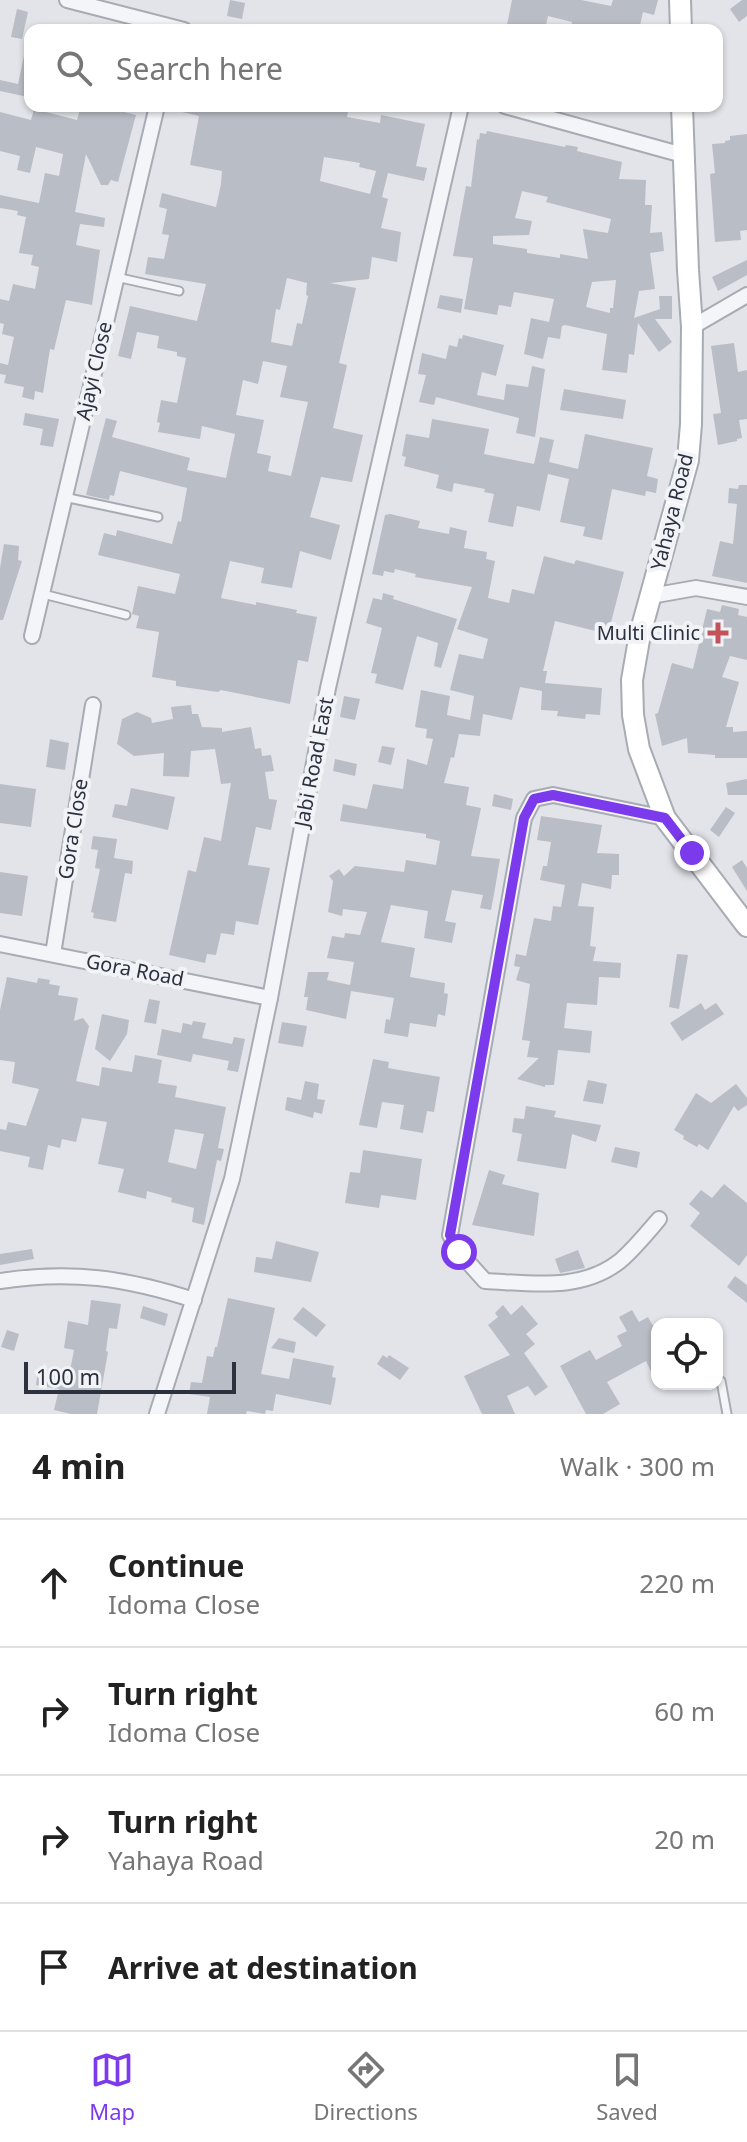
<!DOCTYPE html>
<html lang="en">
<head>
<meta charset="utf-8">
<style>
  :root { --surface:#fff; --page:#f6f6f6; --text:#222; --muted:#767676; --line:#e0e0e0; --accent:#7c3aed }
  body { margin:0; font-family:"Noto Sans",sans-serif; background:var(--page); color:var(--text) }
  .controls { position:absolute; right:24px; bottom:24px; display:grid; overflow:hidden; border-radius:16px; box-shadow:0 2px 6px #0004 }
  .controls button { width:72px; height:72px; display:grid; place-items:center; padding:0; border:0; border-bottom:2px solid var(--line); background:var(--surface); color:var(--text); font:40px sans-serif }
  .scale { position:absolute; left:24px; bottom:20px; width:212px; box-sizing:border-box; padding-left:8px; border:4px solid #2b313f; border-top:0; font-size:22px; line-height:28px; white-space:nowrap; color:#2b313f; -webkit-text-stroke:6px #f1f3f7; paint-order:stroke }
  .stop { position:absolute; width:24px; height:24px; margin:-18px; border:6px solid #7c3aed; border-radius:50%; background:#fff }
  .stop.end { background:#7c3aed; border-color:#fff; box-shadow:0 2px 8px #0008 }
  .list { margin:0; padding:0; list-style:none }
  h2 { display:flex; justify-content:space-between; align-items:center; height:104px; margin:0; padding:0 32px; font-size:34px }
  h2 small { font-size:26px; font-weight:400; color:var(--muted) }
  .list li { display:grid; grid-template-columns:52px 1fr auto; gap:24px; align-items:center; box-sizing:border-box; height:128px; padding:0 32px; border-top:2px solid var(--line) }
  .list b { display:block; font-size:30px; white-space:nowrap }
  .list p { margin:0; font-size:26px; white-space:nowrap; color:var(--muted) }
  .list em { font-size:26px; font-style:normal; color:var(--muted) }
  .icon { flex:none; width:44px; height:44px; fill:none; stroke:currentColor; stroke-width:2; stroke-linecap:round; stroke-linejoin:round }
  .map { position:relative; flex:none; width:747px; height:1414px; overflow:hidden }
  .search { position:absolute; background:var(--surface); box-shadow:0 2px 6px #0004; left:24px; right:24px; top:24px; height:88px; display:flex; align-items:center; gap:20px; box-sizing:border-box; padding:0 28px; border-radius:16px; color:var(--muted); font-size:30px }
  .sheet { height:616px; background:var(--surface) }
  nav { display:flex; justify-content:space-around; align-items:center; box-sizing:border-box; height:112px; border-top:2px solid var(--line); background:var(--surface); font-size:22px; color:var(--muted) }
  nav a { display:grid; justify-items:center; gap:4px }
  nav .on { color:var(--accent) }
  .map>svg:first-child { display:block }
  .building { fill:#b9bdc5; fill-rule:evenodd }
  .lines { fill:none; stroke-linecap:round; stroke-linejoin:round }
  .lane-casing { stroke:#a7abb3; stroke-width:11 }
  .street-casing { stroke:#a7abb3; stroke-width:18 }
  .secondary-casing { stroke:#a7abb3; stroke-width:24 }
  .lane { stroke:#f4f5f8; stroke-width:7 }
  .street { stroke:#f4f5f8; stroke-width:14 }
  .secondary { stroke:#fff; stroke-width:20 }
  .route { stroke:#7c3aed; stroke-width:10 }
  .poi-dot { fill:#c2535a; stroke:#f1f3f7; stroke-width:3 }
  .labels { text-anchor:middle; stroke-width:8; stroke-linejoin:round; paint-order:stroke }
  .street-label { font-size:20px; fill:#2b313f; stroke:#f1f3f7 }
  .poi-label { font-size:20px; fill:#2b313f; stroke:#f1f3f7; text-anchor:end }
</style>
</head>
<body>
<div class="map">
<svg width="747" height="1414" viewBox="0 0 747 1414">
  <rect width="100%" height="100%" fill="#e2e4e9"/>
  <g class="building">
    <polygon points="230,0 245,3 242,19 227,16"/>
    <polygon points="512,0 581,0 611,6 613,0 658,0 654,15 643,12 639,30 575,30 571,28 572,22 548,16 545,30 506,30"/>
    <polygon points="742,0 747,0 747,16 739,22 730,9"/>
    <polygon points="17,9 28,12 22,39 11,37"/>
    <polygon points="25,51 30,52 28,97 0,91 0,80 18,84"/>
    <polygon points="81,106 117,106 116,110 136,115 118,182 111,180 108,185 101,185 86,154 75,212 105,218 104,227 80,224 76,245 100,250 92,305 66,300 54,350 50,349 43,393 35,391 34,400 22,397 24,387 4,383 6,375 0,374 0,363 8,365 14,337 2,334 4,324 0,323 0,299 9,301 13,284 35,289 39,267 31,265 33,255 19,253 26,217 17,215 18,211 0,208 0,195 39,203 45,173 59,176 63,154 36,147 30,173 17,170 20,156 0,151 0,112 31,120 34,109 77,120"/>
    <path d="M178,106H314L348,112L347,117L380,123L381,115L425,124L416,166L427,168L424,181L388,173L382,197L388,199L381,228L401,232L397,262L372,257L369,279L330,283L356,288L339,363L347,365L333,428L363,435L352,482L321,477L310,517L340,525L331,560L300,551L292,588L261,583L264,568L230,561L221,598L256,605V602L297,610L296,613L317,617L308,662L298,660L290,704L221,690L218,692L176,686V681L152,677L159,632L136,628L139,616L132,614L138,586L175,594L180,574L98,555L104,533L116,536L117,530L172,544L178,521L181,522L187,488L120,471L114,496L110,495L109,500L86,495L106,418L117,421L112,437L190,458L187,470L226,478L235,434L202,426L200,439L158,432L160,423L157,422L161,400L177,403L186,358L177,356V352L157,348L159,336L137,332L131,359L118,356L130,306L197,321L206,284L145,274L148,257L164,259L169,235L162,234L167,209L159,207L162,193L216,207L221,184L222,171L190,165L199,116L178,111ZM324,157L360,163L359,167L376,171L370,194L320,181ZM287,278L307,283L306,295L308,296L302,324L297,323L292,346L271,342L276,309L280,310ZM263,361L287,366L280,397L308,402L291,476L268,471L271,456L257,453L264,420L236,415L243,380L258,384Z"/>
    <path d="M487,131L565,147L566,145L578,147L577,151L622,162L619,179L646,180L645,205H652L650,233L662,232L664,251L650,253L655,289L639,291L634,318L660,309L659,296H672V319H655L672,342L659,352L638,323L634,355L629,354L627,373L602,370L607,334L565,325L562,326L560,339L548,337L543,359L524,354L531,318L549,322L554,299L514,292L511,307L499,305L497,315L464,309L473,258L453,256L466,186L471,187L477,139L479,140L480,133L486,134ZM522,191L548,197L546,202L611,219L608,233L583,229L588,259L560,254V258L527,253V249L493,244V236L529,235L532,221L515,218ZM616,280L613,308H610V313L586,307L592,282Z"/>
    <polygon points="747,134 747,230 740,231 741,240 715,242 710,174 715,173 712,144 725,143 725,141 730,140 730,136"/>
    <polygon points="747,260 747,275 718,291 712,277"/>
    <polygon points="440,295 463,299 461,313 437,308"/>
    <polygon points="463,335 504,345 496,376 482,372 477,395 504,400 506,384 528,387 532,366 545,369 535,437 516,433 519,418 436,397 434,405 419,402 426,375 418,374 422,353 446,359 449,345 457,347 459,338 462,339"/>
    <polygon points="734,343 738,372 747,370 747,419 739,420 742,438 737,439 737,441 718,445 713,414 721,413 711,346"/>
    <polygon points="564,389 626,400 623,419 560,410"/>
    <polygon points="25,413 59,419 53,447 40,445 43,429 23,425"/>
    <polygon points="432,419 489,429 484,454 534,464 540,437 554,440 549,462 578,469 585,434 653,448 647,476 658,479 656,493 646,491 645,496 612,489 602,540 583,536 585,527 560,522 569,479 548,474 540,511 517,506 513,527 488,522 494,494 484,492 485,489 454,483 452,492 436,488 439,475 404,466 406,457 402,456 406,434 429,438"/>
    <polygon points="739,485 747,485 747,583 712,576 720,541 733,544 737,504 728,503 729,488 738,489"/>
    <polygon points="390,514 420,521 418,528 449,534 450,527 467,531 464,548 487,552 486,559 495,561 488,598 509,603 512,589 534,594 544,556 574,564 576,560 624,572 608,634 555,621 543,671 547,671 545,683 602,688 600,715 586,714 585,719 557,716 558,711 541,710 542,691 520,687 512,720 483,714 480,736 459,734 454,758 451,757 444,783 469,787 466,805 481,808 471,856 500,859 494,894 491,910 480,908 483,895 452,890 445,921 456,923 452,943 424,938 428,911 391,905 381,942 415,948 410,977 445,983 444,993 448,994 445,1016 438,1014 436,1027 410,1023 408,1037 384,1033 386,1019 390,1020 394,998 351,991 346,1019 306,1010 308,997 304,997 308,972 329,972 327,980 350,985 354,962 327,958 332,936 344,938 345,933 360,935 367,912 343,909 342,916 328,912 333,881 329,876 339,869 344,876 355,866 404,872 406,860 436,865 440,841 426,838 426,834 340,821 343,804 367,809 373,784 403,789 407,759 427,765 433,739 426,738 427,729 415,727 421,690 450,696 447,715 470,720 474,696 450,690 459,654 483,659 488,639 457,629 472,587 415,577 416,574 395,569 394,573 384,571 383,576 372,574 385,515"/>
    <polygon points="4,544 19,546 18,560 22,561 3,620 0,620 0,568"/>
    <polygon points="383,593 394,596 393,599 457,619 441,668 434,666 438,643 417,636 403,690 375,683 377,674 371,673 382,628 366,623 373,598 382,600"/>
    <polygon points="722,605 739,609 738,615 747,617 747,660 730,656 722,677 739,682 726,727 733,727 733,732 747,731 747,758 715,758 715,755 688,753 687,738 662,746 655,714 658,713 672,663 693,669 707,609 720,612"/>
    <polygon points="344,696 360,699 355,720 340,717"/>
    <polygon points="191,705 192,714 198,714 202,727 222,728 222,732 251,727 255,749 261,748 262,756 271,755 274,771 265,772 269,799 277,800 271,830 256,827 248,865 270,868 258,925 236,921 234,935 221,933 216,955 207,954 205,963 169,955 188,870 196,872 204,837 221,841 231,783 221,784 215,749 191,751 189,777 163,776 164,753 134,756 117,744 122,719 137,712 151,718 152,723 173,719 171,707"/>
    <polygon points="50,739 69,743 65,770 46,767"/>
    <polygon points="382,746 395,748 391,765 378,762"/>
    <polygon points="335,759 357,764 355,776 333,771"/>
    <polygon points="747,779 747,795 728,795 726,783"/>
    <polygon points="0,784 36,789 31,827 0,823"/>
    <polygon points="131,788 175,797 168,830 112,817 115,804 127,806"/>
    <polygon points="494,794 513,799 511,810 492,806"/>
    <polygon points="726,807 735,813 719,837 710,830"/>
    <polygon points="541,816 602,825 597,853 619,854 619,875 612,875 611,889 582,883 578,906 594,907 590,946 596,947 593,961 621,963 620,978 599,977 597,1005 567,1003 564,1028 592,1031 590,1053 558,1050 554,1085 545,1085 545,1087 517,1079 539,1058 527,1057 530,1041 522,1040 530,984 516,980 520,967 514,966 516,954 526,956 534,918 551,921 553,906 561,907 565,885 540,880 543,866 547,866 551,842 537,840"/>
    <polygon points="93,836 117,839 114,858 133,861 132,874 125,873 116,922 93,918 94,913 91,912 100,869 95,868 98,850 91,849"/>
    <polygon points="742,860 747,868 747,891 732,867"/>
    <polygon points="0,872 28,876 22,916 0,913"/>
    <polygon points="677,954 688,955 679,1009 669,1007"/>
    <path d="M7,977L37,983L38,978L50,980L49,984L60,986L58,995L78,998L74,1021L83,1018L89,1026L76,1081L99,1086L102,1067L132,1072L135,1055L162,1060L158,1083L177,1086L175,1097L226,1107L218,1148L224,1149L221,1161L217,1160L204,1225L192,1222L194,1208L171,1202L172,1198L147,1191L146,1199L118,1192L124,1169L98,1164L107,1122L82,1118L76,1142L62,1139L60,1148L48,1145L43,1170L28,1167L30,1157L0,1151V1129L6,1130L8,1122L26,1126L39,1089L12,1083L15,1062L0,1060V1010ZM175,1129L204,1134L196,1169L168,1162Z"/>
    <polygon points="149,999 160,1001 156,1024 144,1022"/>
    <polygon points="701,1003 705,1010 716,1003 724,1014 682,1041 670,1023"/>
    <polygon points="102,1014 129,1020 127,1034 110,1061 95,1049"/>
    <polygon points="193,1021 206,1023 202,1038 232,1044 234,1037 245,1039 238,1072 227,1070 229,1061 193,1054 191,1062 157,1055 162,1029 181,1033 183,1023 192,1025"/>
    <polygon points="282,1022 307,1026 303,1047 278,1043"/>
    <polygon points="373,1059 389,1062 388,1068 440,1077 434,1112 427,1111 423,1133 400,1129 404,1105 382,1102 377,1128 359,1125"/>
    <polygon points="588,1080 607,1084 603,1104 583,1101"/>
    <polygon points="305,1081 319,1084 317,1099 325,1100 322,1114 314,1112 313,1118 285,1110 287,1097 301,1100"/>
    <polygon points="736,1084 747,1098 747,1105 738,1111 734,1106 708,1150 699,1144 697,1147 683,1139 684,1136 674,1130 696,1093 711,1103"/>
    <polygon points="526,1106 556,1111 554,1117 601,1125 596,1142 572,1134 566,1169 517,1161 522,1134 512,1132 514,1118 524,1119"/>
    <polygon points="615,1147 640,1152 637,1168 611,1162"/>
    <polygon points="363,1150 422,1159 416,1200 381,1195 379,1208 345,1203 350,1172 360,1173"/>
    <polygon points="489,1170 505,1175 502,1184 539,1193 534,1236 472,1225"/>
    <polygon points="724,1184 747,1203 747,1255 739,1266 690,1226 700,1213 689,1204 701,1190 712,1198"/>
    <polygon points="276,1241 319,1252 311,1282 254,1272 256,1257 272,1259"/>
    <polygon points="32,1249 34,1259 0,1265 0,1254"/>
    <polygon points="578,1250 585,1268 560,1273 555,1259"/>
    <polygon points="735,1276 747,1285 747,1303 727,1287"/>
    <polygon points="228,1298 275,1308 261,1374 289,1379 293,1358 334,1366 332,1377 336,1378 331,1405 276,1394 273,1411 266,1410 265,1414 247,1411 246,1414 207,1414 210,1397 189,1394 191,1382 202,1383 207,1356 213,1357 215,1347 217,1347"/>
    <polygon points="91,1300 121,1304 117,1329 109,1328 106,1351 108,1352 97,1414 71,1414 54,1410 59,1389 36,1385 38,1370 69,1376 74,1350 64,1348 68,1321 88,1325"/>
    <polygon points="503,1305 511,1315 522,1305 538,1324 526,1334 535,1344 524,1353 548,1387 535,1396 528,1386 507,1396 515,1414 482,1414 464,1376 510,1355 488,1325 498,1317 495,1313"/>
    <polygon points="143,1306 168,1314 165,1326 140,1318"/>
    <polygon points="303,1307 326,1325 316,1337 293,1319"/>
    <polygon points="632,1310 639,1322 648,1317 657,1333 657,1384 646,1361 607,1382 620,1404 603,1414 586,1414 560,1366 590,1350 596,1360 622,1346 617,1336 627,1331 619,1317"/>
    <polygon points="7,1330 19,1334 14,1351 1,1347"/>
    <polygon points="279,1338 296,1342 294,1353 271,1348"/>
    <polygon points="383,1355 387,1358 389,1355 409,1368 400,1380 377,1364"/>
  </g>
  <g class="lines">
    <g class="lane-casing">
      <g id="lane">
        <polyline points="116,277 179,291"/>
        <polyline points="64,497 158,517"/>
        <polyline points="43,594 126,615"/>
        <polyline points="721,1381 727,1414"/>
      </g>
    </g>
    <g class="street-casing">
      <g id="street">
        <polyline points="67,0 184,30"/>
        <polyline points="505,106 683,155"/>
        <polyline points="692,327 747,295"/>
        <polyline points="651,596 696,588 747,597"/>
        <polyline points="32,636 157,106"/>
        <polyline points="0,944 270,998"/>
        <polyline points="53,954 93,705"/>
        <path d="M659,1219C647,1233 634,1249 620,1261C581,1292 531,1283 485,1281L459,1252L450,1235L524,818L534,799L553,795L665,818"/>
        <path d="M0,1281C71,1270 126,1278 194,1300"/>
        <polyline points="157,1414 232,1179 270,998 328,688 461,106"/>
      </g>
    </g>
    <g class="secondary-casing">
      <g id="secondary">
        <polyline points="680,0 681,30"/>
        <polyline points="682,106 688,270 692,327 691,424 688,460 640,634 632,680 633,715 639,749 665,818 747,926"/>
      </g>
    </g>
    <use href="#lane" class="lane"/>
    <use href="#street" class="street"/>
    <use href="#secondary" class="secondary"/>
  </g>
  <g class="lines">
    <polyline class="route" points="459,1252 450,1235 524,818 534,799 553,795 665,818 692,853"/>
  </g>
  <path class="poi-dot" d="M714 621h8v8h8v8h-8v8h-8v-8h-8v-8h8z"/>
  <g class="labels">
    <g class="street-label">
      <text transform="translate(94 371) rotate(-77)" y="7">Ajayi Close</text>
      <text transform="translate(672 512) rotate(-76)" y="7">Yahaya Road</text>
      <text transform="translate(314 762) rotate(-79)" y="7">Jabi Road East</text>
      <text transform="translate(73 829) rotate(-81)" y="7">Gora Close</text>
      <text transform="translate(135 970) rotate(11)" y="7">Gora Road</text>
    </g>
    <g class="poi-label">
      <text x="700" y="640">Multi Clinic</text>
    </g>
  </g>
</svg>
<div class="controls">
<button><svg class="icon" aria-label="locate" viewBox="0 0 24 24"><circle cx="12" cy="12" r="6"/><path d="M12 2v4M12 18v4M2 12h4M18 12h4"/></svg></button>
</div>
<div class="scale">100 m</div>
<div class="stop" style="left:459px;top:1252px"></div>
<div class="stop end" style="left:692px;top:853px"></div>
<div class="search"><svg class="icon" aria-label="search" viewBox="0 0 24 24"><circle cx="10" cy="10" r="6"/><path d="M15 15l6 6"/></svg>Search here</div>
</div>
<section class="sheet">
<h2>4 min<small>Walk · 300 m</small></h2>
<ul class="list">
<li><svg class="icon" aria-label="ahead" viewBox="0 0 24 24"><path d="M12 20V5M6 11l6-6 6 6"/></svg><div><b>Continue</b><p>Idoma Close</p></div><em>220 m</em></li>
<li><svg class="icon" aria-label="right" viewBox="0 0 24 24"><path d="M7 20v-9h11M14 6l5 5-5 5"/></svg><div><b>Turn right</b><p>Idoma Close</p></div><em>60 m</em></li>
<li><svg class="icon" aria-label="right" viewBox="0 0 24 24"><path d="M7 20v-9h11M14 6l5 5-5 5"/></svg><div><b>Turn right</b><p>Yahaya Road</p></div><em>20 m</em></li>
<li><svg class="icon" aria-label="arrive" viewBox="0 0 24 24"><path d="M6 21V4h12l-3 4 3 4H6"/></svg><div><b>Arrive at destination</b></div></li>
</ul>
</section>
<nav>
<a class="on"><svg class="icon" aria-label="map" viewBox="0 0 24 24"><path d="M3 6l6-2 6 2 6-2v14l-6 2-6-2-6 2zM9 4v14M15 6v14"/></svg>Map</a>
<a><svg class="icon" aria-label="directions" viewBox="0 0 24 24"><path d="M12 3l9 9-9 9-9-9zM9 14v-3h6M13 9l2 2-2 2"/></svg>Directions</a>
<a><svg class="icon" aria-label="saved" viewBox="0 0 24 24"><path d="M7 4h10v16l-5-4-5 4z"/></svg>Saved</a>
</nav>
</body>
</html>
